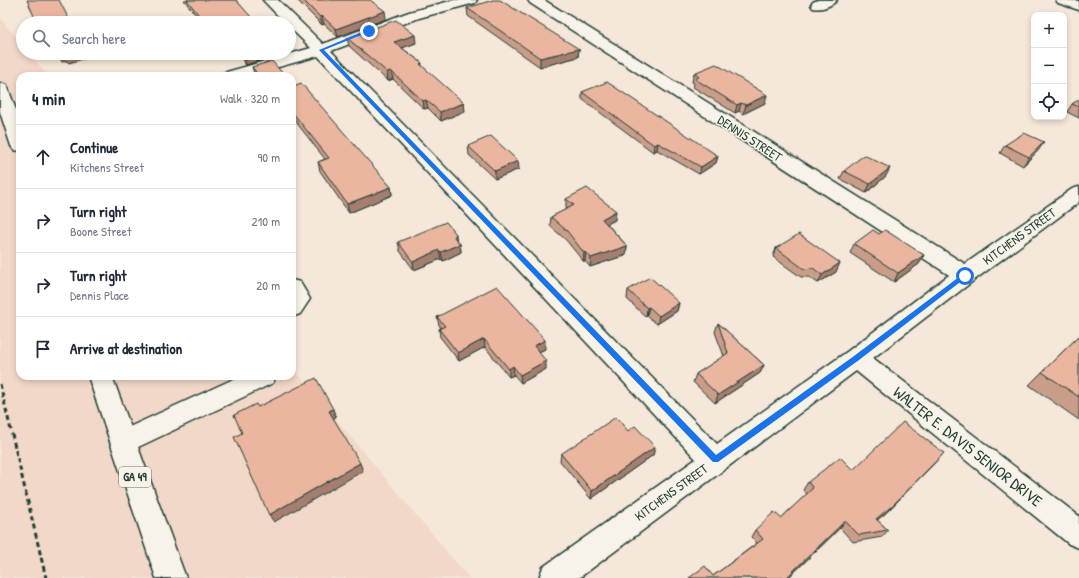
<!DOCTYPE html>
<html lang="en">
<head>
<meta charset="utf-8">
<style>
  :root { --surface:#fff; --page:#f6f6f7; --text:#1f2937; --muted:#747a83; --line:#e0e1e3 }
  body { margin:0; font-family:"Patrick Hand",sans-serif; background:var(--page); color:var(--text) }
  .controls { position:absolute; right:12px; top:12px; display:grid; overflow:hidden; border-radius:8px; box-shadow:0 2px 6px #0003 }
  .controls button { width:36px; height:36px; display:grid; place-items:center; padding:0; border:0; border-bottom:1px solid var(--line); background:var(--surface); color:var(--text); font:20px sans-serif }
  .stop { position:absolute; width:12px; height:12px; margin:-9px; border:3px solid #1a73e8; border-radius:50%; background:#fff }
  .stop.end { background:#1a73e8; border-color:#fff; box-shadow:0 1px 4px #0008 }
  .list { margin:0; padding:0; list-style:none }
  h2 { display:flex; justify-content:space-between; align-items:center; height:52px; margin:0; padding:0 16px; font-size:17px }
  h2 small { font-size:13px; font-weight:400; color:var(--muted) }
  .list li { display:grid; grid-template-columns:26px 1fr auto; gap:12px; align-items:center; box-sizing:border-box; height:64px; padding:0 16px; border-top:1px solid var(--line) }
  .list b { display:block; font-size:15px; white-space:nowrap }
  .list p { margin:0; font-size:13px; white-space:nowrap; color:var(--muted) }
  .list em { font-size:13px; font-style:normal; color:var(--muted) }
  .icon { flex:none; width:22px; height:22px; fill:none; stroke:currentColor; stroke-width:2; stroke-linecap:round; stroke-linejoin:round }
  .map { position:relative; flex:none; width:1079px; height:578px; overflow:hidden }
  .search { position:absolute; background:var(--surface); box-shadow:0 2px 6px #0003; left:16px; top:16px; width:280px; height:44px; display:flex; align-items:center; gap:10px; box-sizing:border-box; padding:0 14px; border-radius:22px; color:var(--muted); font-size:15px }
  .panel { position:absolute; background:var(--surface); box-shadow:0 2px 6px #0003; left:16px; top:72px; width:280px; height:308px; border-radius:12px }
  .map>svg:first-child { display:block }
  .built { fill:#f2d8c8 }
  .lines { fill:none; stroke-linecap:round; stroke-linejoin:round }
  .minor-casing { stroke:#1f3d34; stroke-width:3 }
  .major-casing { stroke:#1f3d34; stroke-width:3 }
  .path { stroke:#1f3d34; stroke-width:3; stroke-dasharray:5 3.5; stroke-linecap:butt }
  .minor { fill:#f7f3e8; fill-rule:evenodd }
  .major { fill:#f7f3e8; fill-rule:evenodd }
  .wall { fill:#ca9d89; stroke:#1f3d34 }
  .shaded-wall { fill:#a47f6f; stroke:#1f3d34 }
  .building { fill:#ebb69f; stroke:#1f3d34 }
  .route { fill:#1a73e8 }
  .labels { text-anchor:middle; stroke-width:3; stroke-linejoin:round; paint-order:stroke }
  .shield { fill:#f7f3e8; stroke:#60746a; stroke-width:1 }
  .shield-label { font-size:12px; font-weight:bold; fill:#1f3d34 }
  .street-label { font-size:13px; fill:#1f3d34; stroke:#f7f3e8 }
  .near-street-label { font-size:16px; fill:#1f3d34; stroke:#f7f3e8 }
</style>
</head>
<body>
<div class="map">
<svg width="1079" height="578" viewBox="0 0 1079 578">
  <rect width="100%" height="100%" fill="#f5e7d9"/>
  <filter id="ink" filterUnits="userSpaceOnUse"><feTurbulence type="fractalNoise" baseFrequency=".025" numOctaves="2"/><feDisplacementMap in="SourceGraphic" scale="8" xChannelSelector="R" yChannelSelector="G"/><feConvolveMatrix kernelMatrix="1 2 1 2 8 2 1 2 1" color-interpolation-filters="sRGB"/></filter>
  <g filter="url(#ink)">
    <polygon class="built" points="0,18 23,46 23,53 29,53 48,76 20,76 20,376 292,376 292,367 469,578 0,578"/>
    <g class="lines">
      <g class="minor-casing">
        <g id="minor">
          <polygon points="263,0 278,0 323,44 409,12 454,0 477,0 475,3 419,18 331,51 717,444 848,351 949,275 530,3 528,0 544,0 965,264 1072,189 1079,187 1079,202 973,281 873,358 1079,516 1079,548 1069,544 856,371 579,578 539,578 543,567 696,459 318,56 246,76 221,76 223,73 311,48 289,27 289,23 285,23"/>
          <path d="M818,0H837C832,6 821,10 813,8L811,5L813,2Z"/>
          <polygon points="1056,0 1079,1 1079,10 1058,3"/>
          <polygon points="292,280 300,282 310,299 300,314 292,317"/>
          <polygon points="240,376 276,376 273,383 132,450 123,454 114,450 110,442 114,434"/>
        </g>
      </g>
      <g class="major-casing">
        <g id="major">
          <polygon points="0,83 6,85 8,88 20,121 20,151 14,150 11,146 0,112"/>
          <polygon points="88,376 112,376 186,578 156,578"/>
        </g>
      </g>
      <polyline class="path" points="0,384 46,578"/>
      <use href="#minor" class="minor"/>
      <use href="#major" class="major"/>
    </g>
    <g class="wall">
      <polygon points="184,0 236,0 254,23 202,23"/>
      <polygon points="297,0 357,0 386,19 338,37 324,24 322,25"/>
      <polygon points="467,8 579,49 578,57 540,67 468,16"/>
      <polygon points="347,38 416,43 402,48 422,63 422,66 465,111 441,121 428,108 424,109 393,79 388,81 349,46"/>
      <polygon points="237,53 263,53 265,59 246,65"/>
      <polygon points="252,67 285,76 255,76"/>
      <polygon points="694,73 765,103 743,114 739,111 735,113 693,87 694,83 692,82"/>
      <polygon points="292,83 391,187 392,195 349,213 320,171 318,162 325,159 292,117"/>
      <polygon points="582,92 718,156 716,163 699,174 657,150 653,152 582,99"/>
      <polygon points="1079,100 1079,118 1067,112 1072,104"/>
      <polygon points="1005,145 1038,151 1023,166 1000,153"/>
      <polygon points="468,146 519,169 495,179 469,155"/>
      <polygon points="844,171 886,176 866,193 840,179"/>
      <polygon points="566,199 615,220 607,224 627,246 626,255 590,267 585,261 583,261 566,240 550,226 551,217 567,209 566,208"/>
      <polygon points="879,234 924,255 919,264 894,282 850,253 854,244"/>
      <polygon points="457,240 460,244 461,252 443,261 441,259 414,270 400,251 398,242"/>
      <polygon points="776,248 836,272 818,283 809,277 801,277 773,257"/>
      <polygon points="628,290 679,303 677,311 657,324 647,316 646,317 627,299"/>
      <polygon points="437,317 545,349 539,352 546,369 521,383 514,375 509,377 485,347 459,361 440,337 439,329 441,328 439,325"/>
      <polygon points="718,323 764,365 760,373 715,403 693,382 696,374 724,356 715,332"/>
      <polygon points="1079,336 1079,420 1029,385 1042,372"/>
      <polygon points="655,447 653,455 591,499 560,461 561,454"/>
      <polygon points="944,453 886,513 877,520 888,530 882,537 853,542 840,528 788,578 689,578 713,576 757,543 751,537 755,530 781,518 807,494 803,490 808,482 853,470"/>
    </g>
    <g class="shaded-wall">
      <polygon points="385,11 386,19 338,37 336,29"/>
      <polygon points="322,16 324,24 322,25 320,17"/>
      <polygon points="252,18 254,23 248,23 247,20"/>
      <polygon points="415,35 416,43 396,50 394,42"/>
      <polygon points="579,49 578,57 540,67 540,58"/>
      <polygon points="63,53 100,53 101,54 69,63 67,61 62,62 58,55"/>
      <polygon points="260,53 263,53 265,59 246,65 244,58"/>
      <polygon points="391,71 393,79 388,81 387,72"/>
      <polygon points="767,95 765,103 743,114 746,105"/>
      <polygon points="426,100 428,108 424,109 423,101"/>
      <polygon points="464,103 465,111 441,121 440,112"/>
      <polygon points="741,103 739,111 735,113 737,105"/>
      <polygon points="1044,142 1038,151 1023,166 1029,157"/>
      <polygon points="658,143 657,150 653,152 654,145"/>
      <polygon points="718,156 716,163 699,174 701,167"/>
      <polygon points="518,161 519,169 495,179 495,171"/>
      <polygon points="890,168 886,176 866,193 870,184"/>
      <polygon points="391,187 392,195 349,213 347,204"/>
      <polygon points="616,211 615,220 601,227 602,219"/>
      <polygon points="456,234 457,243 454,237"/>
      <polygon points="460,244 461,252 443,261 441,252"/>
      <polygon points="627,246 626,255 590,267 591,258"/>
      <polygon points="439,250 441,259 414,270 413,262"/>
      <polygon points="586,252 585,261 583,261 584,253"/>
      <polygon points="924,255 919,264 894,282 898,273"/>
      <polygon points="840,263 836,272 818,283 822,275"/>
      <polygon points="679,303 677,311 657,324 659,316"/>
      <polygon points="649,307 647,316 646,317 647,308"/>
      <polygon points="484,339 485,347 459,361 458,353"/>
      <polygon points="545,340 545,349 534,354 534,346"/>
      <polygon points="546,361 546,369 521,383 520,375"/>
      <polygon points="764,365 760,373 715,403 718,395"/>
      <polygon points="513,366 514,375 509,377 509,369"/>
      <polygon points="333,409 336,417 333,419 329,411"/>
      <polygon points="655,447 653,455 591,499 592,491"/>
      <polygon points="944,453 886,513 870,526 876,519"/>
      <polygon points="360,463 363,471 274,522 269,515"/>
      <polygon points="845,521 840,528 788,578 786,578"/>
    </g>
    <g class="building">
      <polygon points="27,0 59,0 71,23 37,23"/>
      <polygon points="187,0 236,0 252,18 247,20 250,23 205,23"/>
      <polygon points="303,0 370,0 385,11 336,29 322,16 320,17"/>
      <polygon points="493,0 500,0 579,49 540,58 467,8"/>
      <polygon points="396,20 415,35 394,42 422,63 420,64 464,103 440,112 426,100 423,101 391,71 387,72 347,38"/>
      <polygon points="57,53 75,53 65,56 63,53 58,55"/>
      <polygon points="240,53 260,53 244,58"/>
      <polygon points="272,61 285,76 259,76 252,67"/>
      <polygon points="716,64 767,95 746,105 741,103 737,105 695,79 699,77 694,73"/>
      <polygon points="607,82 718,156 701,167 658,143 654,145 582,92"/>
      <polygon points="292,83 294,86 301,83 391,187 347,204 318,162 329,158 292,112"/>
      <polygon points="1079,100 1079,107 1072,104"/>
      <polygon points="1024,133 1044,142 1029,157 1005,145"/>
      <polygon points="491,136 518,161 495,171 468,146"/>
      <polygon points="864,155 890,168 870,184 844,171"/>
      <polygon points="587,188 616,211 602,219 627,246 591,258 586,252 584,253 567,231 551,217 574,205 566,199"/>
      <polygon points="446,222 456,234 454,237 460,244 441,252 439,250 413,262 398,242"/>
      <polygon points="873,230 879,234 885,230 924,255 898,273 854,244"/>
      <polygon points="799,234 840,263 822,275 813,268 804,269 776,248"/>
      <polygon points="650,277 679,303 659,316 649,307 647,308 628,290"/>
      <polygon points="497,286 545,340 534,346 546,361 520,375 513,366 509,369 484,339 458,353 439,329 445,326 437,317"/>
      <polygon points="718,323 764,365 718,395 696,374 728,353"/>
      <polygon points="1079,336 1079,397 1042,372"/>
      <polygon points="316,378 333,409 329,411 360,463 269,515 234,437 242,433 234,415 256,404 258,407"/>
      <polygon points="616,417 628,431 635,426 655,447 592,491 561,454"/>
      <polygon points="903,422 944,453 892,506 876,519 888,530 859,535 845,521 786,578 689,578 705,566 713,576 763,539 755,530 774,512 781,518 813,488 808,482 840,457 853,470"/>
    </g>
  </g>
  <polygon class="route" points="367,30 371,31 324,50 716,455 854,356 963,274 965,273 968,276 859,360 718,462 713,462 319,50"/>
  <g class="labels">
    <rect class="shield" x="119" y="467" width="32" height="20" rx="3"/>
    <g class="shield-label">
      <text x="135" y="481">GA 49</text>
    </g>
    <g class="street-label">
      <text transform="translate(750 138) rotate(33)" y="5">DENNIS STREET</text>
      <text transform="translate(1019 236) rotate(-36)" y="5">KITCHENS STREET</text>
      <text transform="translate(671 492) rotate(-36)" y="5">KITCHENS STREET</text>
    </g>
    <g class="near-street-label">
      <text transform="translate(968 446) rotate(38)" y="6">WALTER E. DAVIS SENIOR DRIVE</text>
    </g>
  </g>
</svg>
<div class="controls">
<button>+</button>
<button>−</button>
<button><svg class="icon" aria-label="locate" viewBox="0 0 24 24"><circle cx="12" cy="12" r="6"/><path d="M12 2v4M12 18v4M2 12h4M18 12h4"/></svg></button>
</div>
<div class="stop" style="left:965px;top:276px"></div>
<div class="stop end" style="left:369px;top:31px"></div>
<div class="search"><svg class="icon" aria-label="search" viewBox="0 0 24 24"><circle cx="10" cy="10" r="6"/><path d="M15 15l6 6"/></svg>Search here</div>
<section class="panel">
<h2>4 min<small>Walk · 320 m</small></h2>
<ul class="list">
<li><svg class="icon" aria-label="ahead" viewBox="0 0 24 24"><path d="M12 20V5M6 11l6-6 6 6"/></svg><div><b>Continue</b><p>Kitchens Street</p></div><em>90 m</em></li>
<li><svg class="icon" aria-label="right" viewBox="0 0 24 24"><path d="M7 20v-9h11M14 6l5 5-5 5"/></svg><div><b>Turn right</b><p>Boone Street</p></div><em>210 m</em></li>
<li><svg class="icon" aria-label="right" viewBox="0 0 24 24"><path d="M7 20v-9h11M14 6l5 5-5 5"/></svg><div><b>Turn right</b><p>Dennis Place</p></div><em>20 m</em></li>
<li><svg class="icon" aria-label="arrive" viewBox="0 0 24 24"><path d="M6 21V4h12l-3 4 3 4H6"/></svg><div><b>Arrive at destination</b></div></li>
</ul>
</section>
</div>
</body>
</html>
